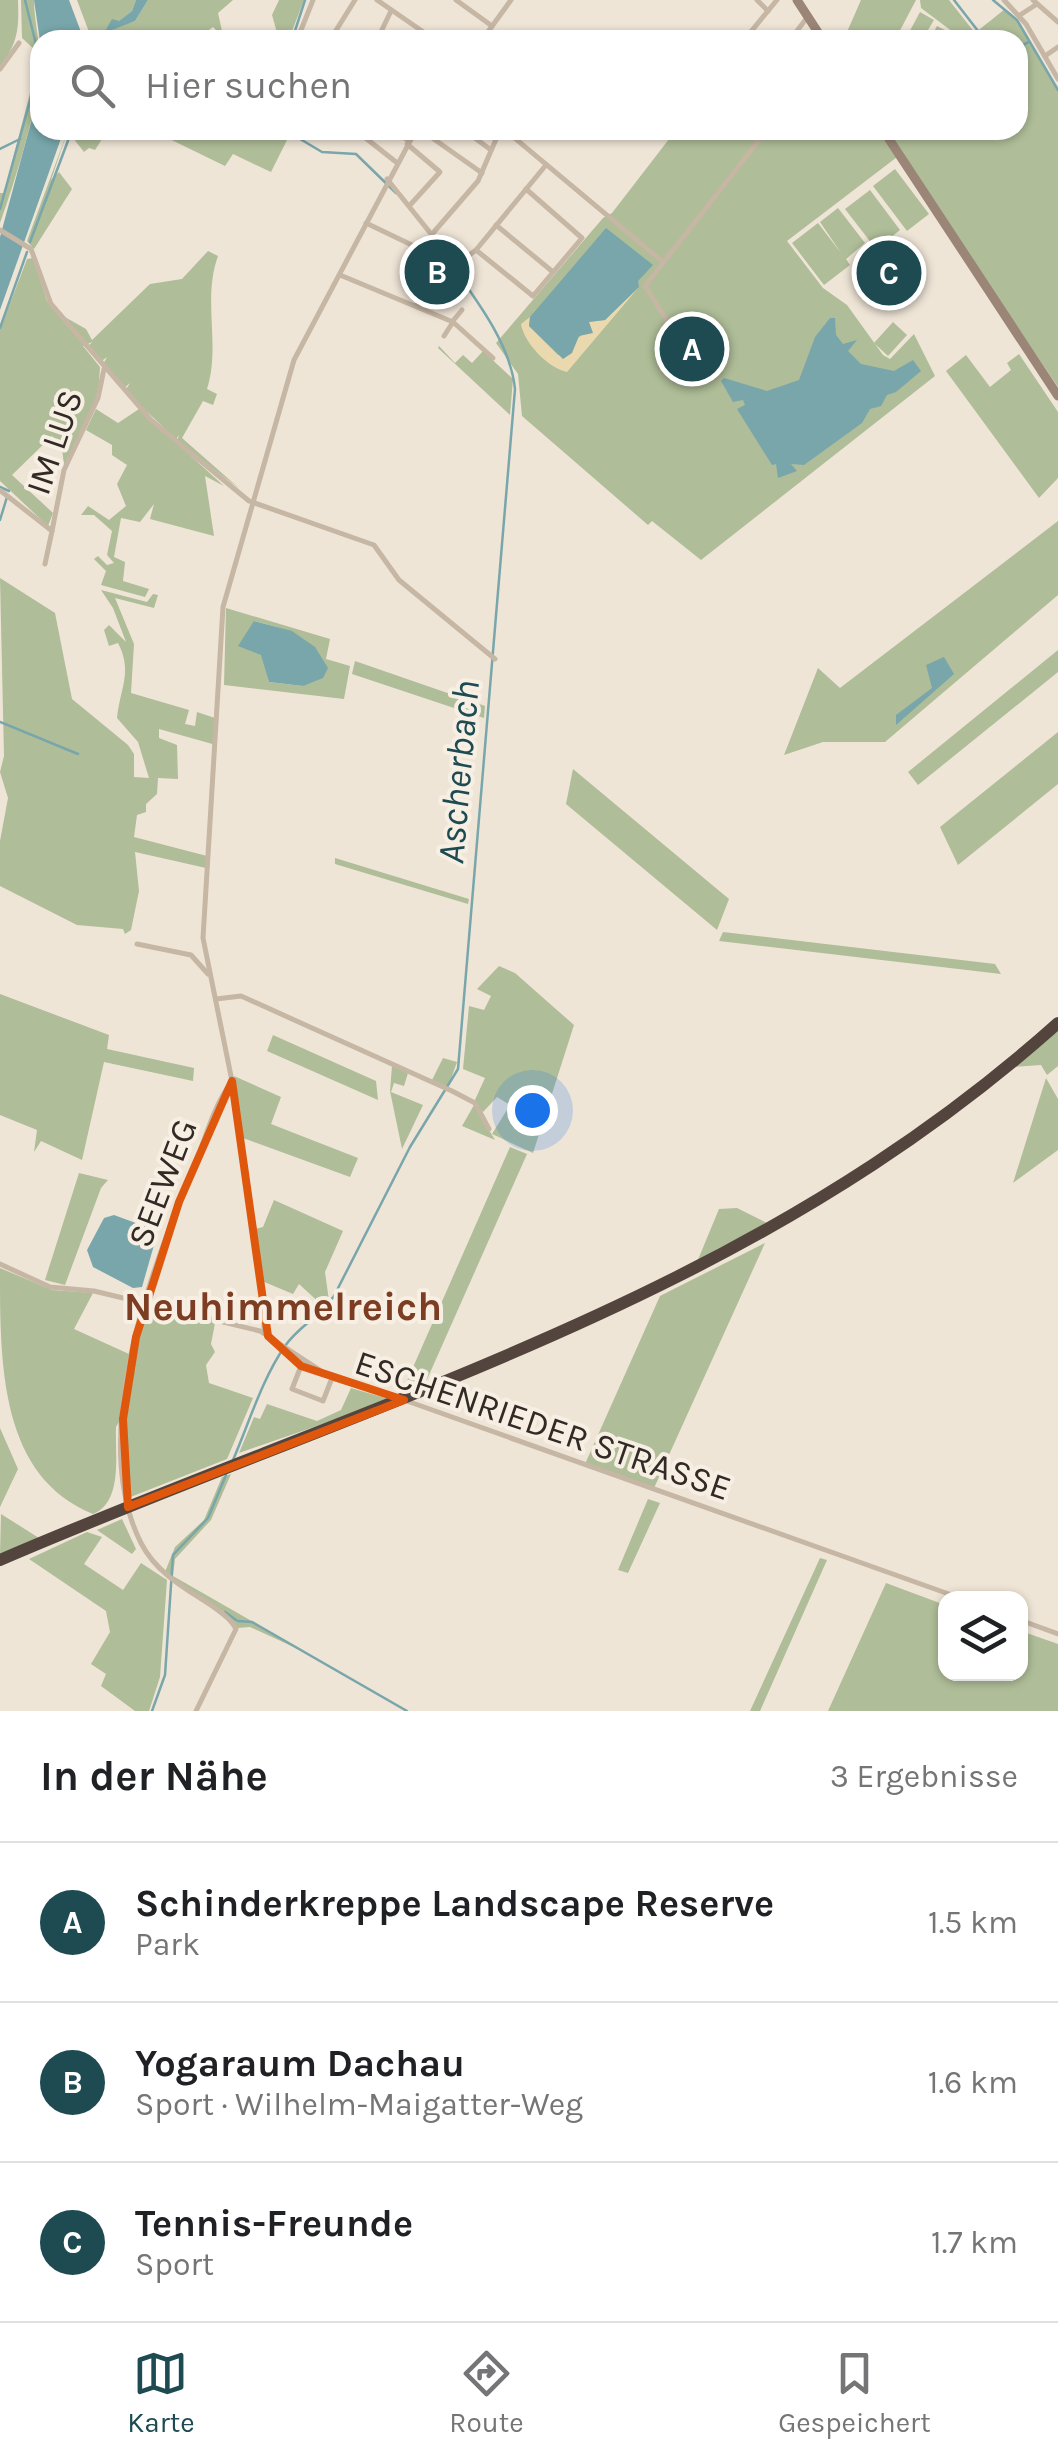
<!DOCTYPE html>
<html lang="de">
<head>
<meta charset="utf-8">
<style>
  :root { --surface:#fff; --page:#f6f6f6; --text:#202124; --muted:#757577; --line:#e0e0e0; --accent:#1d4b51 }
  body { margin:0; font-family:Karla,sans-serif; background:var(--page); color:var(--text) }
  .controls { position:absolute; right:30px; bottom:30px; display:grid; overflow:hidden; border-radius:20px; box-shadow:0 2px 8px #0004 }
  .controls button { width:90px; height:90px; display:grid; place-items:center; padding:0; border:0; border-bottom:2px solid var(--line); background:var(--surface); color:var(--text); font:50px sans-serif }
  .you { position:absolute; left:532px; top:1110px; width:35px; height:35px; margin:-25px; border:8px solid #fff; border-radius:50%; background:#1a73e8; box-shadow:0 0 0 15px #1a73e833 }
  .badge { display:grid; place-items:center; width:65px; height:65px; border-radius:50%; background:var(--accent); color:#fff; font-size:32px; font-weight:700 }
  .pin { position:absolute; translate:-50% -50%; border:5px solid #fff; box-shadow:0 2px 10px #0006 }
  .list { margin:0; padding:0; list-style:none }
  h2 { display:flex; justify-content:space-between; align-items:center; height:130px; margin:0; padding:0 40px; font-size:42px }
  h2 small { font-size:32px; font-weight:400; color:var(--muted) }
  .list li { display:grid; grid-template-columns:65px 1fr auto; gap:30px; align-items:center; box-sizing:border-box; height:160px; padding:0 40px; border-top:2px solid var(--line) }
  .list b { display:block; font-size:38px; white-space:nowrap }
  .list p { margin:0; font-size:32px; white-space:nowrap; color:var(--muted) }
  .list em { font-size:32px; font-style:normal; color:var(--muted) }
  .icon { flex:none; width:55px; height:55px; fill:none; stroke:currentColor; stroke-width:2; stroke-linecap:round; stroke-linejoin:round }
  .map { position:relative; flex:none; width:1058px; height:1711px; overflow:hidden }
  .search { position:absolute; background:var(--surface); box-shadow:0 2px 8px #0004; left:30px; right:30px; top:30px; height:110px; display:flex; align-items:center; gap:25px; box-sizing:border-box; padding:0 35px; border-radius:30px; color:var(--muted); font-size:38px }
  .sheet { height:610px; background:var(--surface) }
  nav { display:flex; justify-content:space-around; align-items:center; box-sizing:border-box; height:140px; border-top:2px solid var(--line); background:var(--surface); font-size:28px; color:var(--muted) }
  nav a { display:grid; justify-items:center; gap:5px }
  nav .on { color:var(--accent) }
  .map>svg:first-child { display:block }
  .green { fill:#afbd98; fill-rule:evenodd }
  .sand { fill:#ead9ae }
  .water { fill:#78a6ab }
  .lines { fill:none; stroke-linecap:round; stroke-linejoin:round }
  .stream { stroke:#78a6ab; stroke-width:2.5 }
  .street { stroke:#c6b6a4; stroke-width:5 }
  .secondary { stroke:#9a8576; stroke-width:9 }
  .highway { stroke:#53453d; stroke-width:12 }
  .marked { fill:none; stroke:#df570d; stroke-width:8; stroke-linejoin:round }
  .labels { text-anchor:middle; stroke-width:8; stroke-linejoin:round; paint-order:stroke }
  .street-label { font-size:35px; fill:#322a25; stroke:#f7efe3 }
  .water-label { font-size:38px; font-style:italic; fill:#1d4b51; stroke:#f7efe3 }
  .quarter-label { font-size:40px; font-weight:bold; fill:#7d3d23; stroke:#f7efe3 }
</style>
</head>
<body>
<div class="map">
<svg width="1058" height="1711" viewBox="0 0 1058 1711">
  <rect width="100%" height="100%" fill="#efe5d7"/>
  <g class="green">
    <path d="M0,0H18C19,29 18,43 0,66Z"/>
    <path d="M21,0H34C34,25 43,53 40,77C32,125 16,178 0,223V193H4L38,62L36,51L22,38Z"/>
    <polygon points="77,0 136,0 132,11 109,29 135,21 148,0 233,0 218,13 224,40 203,40 216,30 213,27 195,40 92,40"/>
    <polygon points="279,0 304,0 289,39 278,36 272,15"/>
    <polygon points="861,0 916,0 895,40 850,40 847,32"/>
    <polygon points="920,0 949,0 975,33 1005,9 1017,20 1058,90 1058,387 901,154 787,241 823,288 847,305 883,355 890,359 914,334 935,376 701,560 652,521 648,525 522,416 518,374 496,343 603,218 612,213 676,130 895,130 899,136 903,130 1018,130 1018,40 929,40 937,26 961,38 921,8"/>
    <polygon points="920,12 934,20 922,40 905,40"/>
    <polygon points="68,130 51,180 59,172 72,189 34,249 27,241"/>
    <polygon points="73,130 108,130 95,150 89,148 84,152 73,138"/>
    <polygon points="151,130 280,130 289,136 271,172 233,154 225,166"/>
    <polygon points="895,169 929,214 907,231 873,186"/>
    <polygon points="870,190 900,230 876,249 845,209"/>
    <polygon points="838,208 865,243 846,259 850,265 824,285 792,243 818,223 841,253 820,222"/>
    <path d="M208,251L218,256C202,300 221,345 207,389L217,394L213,405L203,401L182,438L240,489L177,441L179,435L176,439L125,391L130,383L123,389L102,366L107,357L99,363L88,347L92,342L83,346L100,367L98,398L64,465L62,448L52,436L12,475L53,513L48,526L0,481V330L27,259L33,258L47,301L81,342L63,316L86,329L92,340L150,284L182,279Z"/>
    <polygon points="893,322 907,335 888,356 874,343"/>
    <polygon points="439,346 455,363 463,355 472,363 483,351 513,379 510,415 438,348"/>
    <polygon points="1019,354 1058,412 1058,478 1039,498 946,371 966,355 990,387 1011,370 1007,363"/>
    <polygon points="96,409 118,423 139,409 224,486 205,476 214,536 150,519 154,504 140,522 121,518 114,557 125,562 123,581 149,589 145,597 101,585 106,571 94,559 98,556 107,565 114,563 107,555 112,531 94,515 81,515 88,506 109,520 126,506 117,484 127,465 112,455 112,445 86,430"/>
    <polygon points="1058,521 1058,595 885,742 823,742 784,755 818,668 840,688"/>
    <path d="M0,578L55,613L72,699L128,745L134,754V777L149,778L138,742L117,718C120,688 133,672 118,643L109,646L104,630L109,625L126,642L113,608L101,590L147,602L153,594L158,595L154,608L115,598L134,644L131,693L189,710L185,724L195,726L197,712L218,719L216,745L159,729V738L177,745L178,779L158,778L157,794L146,804V812L137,815L134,837L207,856L206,868L135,852L139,891L131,930L125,934L123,929L77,925L0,886V841L8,798L0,772L4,756Z"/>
    <path d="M226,608L330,639L326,659L350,666L344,699L224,685ZM254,621C281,628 308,633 321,660L303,686L269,682Z"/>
    <polygon points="1058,650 1058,672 918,785 908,772"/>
    <polygon points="355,661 485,706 484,718 352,674"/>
    <polygon points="1058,732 1058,784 958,865 940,827"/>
    <polygon points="573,769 729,899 717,930 566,804"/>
    <polygon points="335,858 469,899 468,904 335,864"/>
    <polygon points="723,932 995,964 1001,974 719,941"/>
    <polygon points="499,966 515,973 574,1025 533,1153 492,1134 510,1105 497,1097 483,1112 474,1102 485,1078 463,1069 469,1006 484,1010 491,996 477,989"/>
    <polygon points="0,994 109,1035 107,1049 194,1068 193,1081 104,1062 82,1160 41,1141 34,1152 37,1130 0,1115"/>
    <polygon points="1058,1030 1058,1066 1047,1075 1041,1065 1014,1067"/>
    <polygon points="273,1035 376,1081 378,1100 267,1051"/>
    <polygon points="443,1058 457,1062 448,1087 432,1080"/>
    <polygon points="392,1066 408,1073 404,1086 394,1083 391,1092 423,1105 402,1149 390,1091"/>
    <polygon points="234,1076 281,1097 271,1124 358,1158 350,1177 243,1138"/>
    <polygon points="1046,1078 1058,1099 1058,1150 1013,1183"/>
    <polygon points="474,1105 495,1140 462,1126"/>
    <polygon points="510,1147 527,1154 425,1384 403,1390"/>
    <polygon points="79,1173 108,1180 101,1188 65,1285 45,1280"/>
    <polygon points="274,1200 343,1231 325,1272 329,1301 324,1307 299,1284 293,1294 262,1281 255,1229 263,1227"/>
    <polygon points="737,1208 767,1223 697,1262 719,1209"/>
    <polygon points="765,1243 654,1488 585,1464 660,1296"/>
    <path d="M0,1268L52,1290L93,1293L74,1329L129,1354L122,1417L116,1427C115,1455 123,1502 93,1514C0,1476 0,1366 0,1268Z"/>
    <path d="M147,1307L215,1323L211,1344L215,1352L206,1365L209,1383L253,1398L227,1459L128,1498C119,1436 128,1367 147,1307Z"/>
    <polygon points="351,1388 392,1400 239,1453 254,1417 260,1419 267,1404 317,1421 341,1410"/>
    <polygon points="0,1428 18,1469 0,1507"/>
    <polygon points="231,1474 211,1520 175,1559 173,1576 309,1654 250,1627 237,1628 165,1572 175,1547 204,1520 222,1477"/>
    <polygon points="648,1499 660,1503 628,1573 618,1570"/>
    <polygon points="1,1514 39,1538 0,1555"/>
    <polygon points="122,1519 136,1549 132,1554 97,1530"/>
    <polygon points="87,1532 102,1537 84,1564 123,1590 141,1563 167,1580 160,1677 149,1711 135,1711 101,1686 106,1674 91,1664 110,1632 106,1611 29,1559"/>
    <polygon points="820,1558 827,1560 760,1711 750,1711"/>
    <polygon points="886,1583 945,1605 946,1674 1020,1674 1021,1631 1058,1644 1058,1711 828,1711"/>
  </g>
  <path class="sand" d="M639,287L567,372C548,368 524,343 521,324L530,317L529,326L558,355L583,334L588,322L605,320Z"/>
  <g class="water">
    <polygon points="34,0 69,0 84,40 40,41"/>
    <polygon points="136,0 148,0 135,21 104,33 112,19 119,21 132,11"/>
    <polygon points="40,89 40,130 64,130 0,310 0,237"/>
    <polygon points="606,228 653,265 638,281 639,287 605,320 589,322 593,333 579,336 572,353 563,359 529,326 530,317"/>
    <polygon points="830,318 835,318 836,335 843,344 857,340 848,351 861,364 894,371 913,360 921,371 896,392 887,395 881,406 870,409 862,423 804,465 791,464 797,471 778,478 776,464 772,465 737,409 745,405 743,400 733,402 721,381 724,378 767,391 799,380 815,337"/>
    <polygon points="254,621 292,631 315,647 328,668 323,678 303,686 269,682 261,655 238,646"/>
    <polygon points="944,657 954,674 896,725 896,715 932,688 926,665"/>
    <polygon points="114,1215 152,1229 154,1245 142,1287 133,1288 93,1267 87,1250 104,1218"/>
  </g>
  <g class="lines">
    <g class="stream">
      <polyline points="25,0 40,60"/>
      <polyline points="954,0 985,40"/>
      <polyline points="993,0 1017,20 1058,90"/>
      <polyline points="100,40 104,33"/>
      <polyline points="292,40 305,0"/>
      <polyline points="1018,47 1029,42"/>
      <polyline points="285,130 322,152 356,154 396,193"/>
      <polyline points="0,149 20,139"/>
      <polyline points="0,209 40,65"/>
      <polyline points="30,242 72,130"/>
      <polyline points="0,328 27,252"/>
      <polyline points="0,487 9,491"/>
      <polyline points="0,520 7,497"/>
      <polyline points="0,722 78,754"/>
      <path d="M233,1460C249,1423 262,1379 285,1346C299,1326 321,1316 334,1296L410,1147L458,1069L515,389C510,338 466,287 438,246"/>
      <polyline points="225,1612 236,1620"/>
      <polyline points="238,1621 252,1622 407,1711"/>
      <polyline points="152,1711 165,1675 173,1555 208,1518 226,1475"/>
    </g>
    <g class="street">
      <polyline points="377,0 435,40"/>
      <polyline points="456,0 492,26"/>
      <polyline points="757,0 768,11"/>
      <polyline points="1004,0 1026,24 1058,79"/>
      <polyline points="1033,0 1058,22"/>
      <polyline points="1020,15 1037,4"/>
      <polyline points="297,40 313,0"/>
      <polyline points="330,40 355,0"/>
      <polyline points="377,40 391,11"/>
      <polyline points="482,40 511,0"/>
      <polyline points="744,40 777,0"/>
      <polyline points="790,40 806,19"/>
      <polyline points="1045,56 1058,47"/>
      <polyline points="0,69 19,43"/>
      <polyline points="334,130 363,136 396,162"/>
      <polyline points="392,130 409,141"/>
      <polyline points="421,130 482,173"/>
      <polyline points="464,130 491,150"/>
      <polyline points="505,130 663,262"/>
      <polyline points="407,144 440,172 411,204"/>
      <polyline points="387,179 456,265 476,250 546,165"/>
      <polyline points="366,223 416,247"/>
      <polyline points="496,225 553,272"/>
      <polyline points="0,230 31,249 51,304 151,420 249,501 374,545 399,580 495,659"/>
      <polyline points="433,233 478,181 500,130"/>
      <polyline points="476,250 533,296 582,238 526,189"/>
      <polyline points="340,275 453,322 493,358"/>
      <polyline points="416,306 447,272"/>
      <polyline points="666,319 645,286 767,130"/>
      <polyline points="452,322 462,310"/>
      <polyline points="444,336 453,322"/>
      <polyline points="1,491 52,531 64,470 98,398 104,369"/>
      <polyline points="45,564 52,531"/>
      <polyline points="137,944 191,955 208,974"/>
      <polyline points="216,999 241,996 452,1091 475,1103 489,1129"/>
      <polyline points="0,1264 50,1287 94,1291 260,1331 332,1378 397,1398"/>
      <polyline points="264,1333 264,1297 232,1081 203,938 223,607 294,360 416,130"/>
      <polyline points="303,1361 292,1389 323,1401 332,1378"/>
      <polyline points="407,1401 960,1598"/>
      <polyline points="1020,1620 1058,1634"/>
      <path d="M196,1711L236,1629C223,1602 165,1590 141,1543C89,1440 147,1279 189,1180C203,1148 211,1109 232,1081"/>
    </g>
    <g class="secondary">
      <polyline points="797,0 823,40"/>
      <polyline points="883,130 1058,396"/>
    </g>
    <path class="highway" d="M0,1560C373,1399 746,1302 1058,1023"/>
  </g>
  <path class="marked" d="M232,1081L268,1336L301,1366L404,1400L128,1507L123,1419L136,1337L179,1202Z"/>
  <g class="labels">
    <g class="street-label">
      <text transform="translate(54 442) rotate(-71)" y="12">IM LUS</text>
      <text transform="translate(162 1183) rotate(-69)" y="12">SEEWEG</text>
      <text transform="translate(543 1425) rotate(19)" y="12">ESCHENRIEDER STRASSE</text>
    </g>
    <g class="water-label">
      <text transform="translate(458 772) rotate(-85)" y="13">Ascherbach</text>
    </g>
    <g class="quarter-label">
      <text x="283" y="1320">Neuhimmelreich</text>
    </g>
  </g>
</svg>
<div class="controls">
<button><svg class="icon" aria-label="layers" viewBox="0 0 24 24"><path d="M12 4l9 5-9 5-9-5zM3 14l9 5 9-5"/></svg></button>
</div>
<div class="you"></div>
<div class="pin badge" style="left:692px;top:349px">A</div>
<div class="pin badge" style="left:437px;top:272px">B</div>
<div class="pin badge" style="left:889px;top:273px">C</div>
<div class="search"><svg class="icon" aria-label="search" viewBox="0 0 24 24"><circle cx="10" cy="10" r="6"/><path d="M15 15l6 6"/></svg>Hier suchen</div>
</div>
<section class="sheet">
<h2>In der Nähe<small>3 Ergebnisse</small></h2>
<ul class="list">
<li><span class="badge">A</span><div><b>Schinderkreppe Landscape Reserve</b><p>Park</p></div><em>1.5 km</em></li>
<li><span class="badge">B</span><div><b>Yogaraum Dachau</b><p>Sport · Wilhelm-Maigatter-Weg</p></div><em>1.6 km</em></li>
<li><span class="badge">C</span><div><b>Tennis-Freunde</b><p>Sport</p></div><em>1.7 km</em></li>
</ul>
</section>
<nav>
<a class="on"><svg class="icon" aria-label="map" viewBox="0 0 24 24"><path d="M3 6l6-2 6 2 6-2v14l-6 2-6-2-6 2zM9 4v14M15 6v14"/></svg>Karte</a>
<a><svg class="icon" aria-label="directions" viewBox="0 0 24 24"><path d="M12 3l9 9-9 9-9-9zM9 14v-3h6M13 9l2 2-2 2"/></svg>Route</a>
<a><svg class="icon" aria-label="saved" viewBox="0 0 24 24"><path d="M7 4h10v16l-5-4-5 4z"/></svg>Gespeichert</a>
</nav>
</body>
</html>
